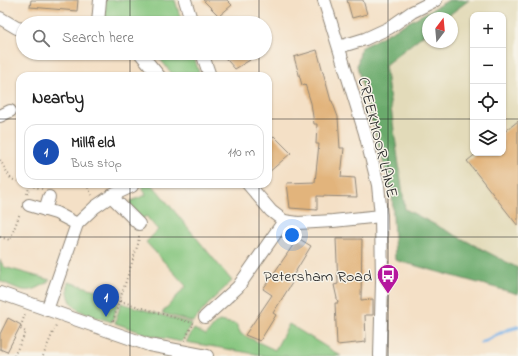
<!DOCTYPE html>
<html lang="en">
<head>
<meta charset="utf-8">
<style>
  :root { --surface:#fff; --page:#f2f2f2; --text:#222; --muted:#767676; --line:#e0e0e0; --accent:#b5179e }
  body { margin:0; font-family:"Indie Flower",sans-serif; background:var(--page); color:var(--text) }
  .controls { position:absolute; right:12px; top:12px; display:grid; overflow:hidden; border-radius:8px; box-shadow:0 1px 3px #0004 }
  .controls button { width:36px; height:36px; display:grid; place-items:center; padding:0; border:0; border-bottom:1px solid var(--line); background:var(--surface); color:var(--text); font:20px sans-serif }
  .compass { position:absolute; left:422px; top:12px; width:36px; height:36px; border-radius:50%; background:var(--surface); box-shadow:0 1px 3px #0004; rotate:16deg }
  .you { position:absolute; left:292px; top:235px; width:14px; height:14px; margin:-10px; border:3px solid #fff; border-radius:50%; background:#1a73e8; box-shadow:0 0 0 6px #1a73e833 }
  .badge { display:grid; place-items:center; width:26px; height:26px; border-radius:50%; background:var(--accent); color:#fff; font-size:13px; font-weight:700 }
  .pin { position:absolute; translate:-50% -33px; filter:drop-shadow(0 1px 2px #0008) }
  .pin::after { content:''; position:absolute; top:21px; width:14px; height:12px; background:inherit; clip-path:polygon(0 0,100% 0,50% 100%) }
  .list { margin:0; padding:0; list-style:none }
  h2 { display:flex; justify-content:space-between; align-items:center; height:52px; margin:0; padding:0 16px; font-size:17px }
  h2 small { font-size:13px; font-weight:400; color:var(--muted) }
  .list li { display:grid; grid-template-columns:26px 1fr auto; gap:12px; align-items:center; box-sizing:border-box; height:56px; margin:0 8px 8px; padding:0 8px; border:1px solid var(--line); border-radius:12px }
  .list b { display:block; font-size:15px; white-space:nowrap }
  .list p { margin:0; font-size:13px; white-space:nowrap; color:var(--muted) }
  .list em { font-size:13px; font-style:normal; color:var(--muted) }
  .icon { flex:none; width:22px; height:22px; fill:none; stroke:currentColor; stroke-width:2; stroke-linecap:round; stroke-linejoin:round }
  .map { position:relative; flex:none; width:518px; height:356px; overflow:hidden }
  .search { position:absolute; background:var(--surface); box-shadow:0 1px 3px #0004; left:16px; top:16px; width:256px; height:44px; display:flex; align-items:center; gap:10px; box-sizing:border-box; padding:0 14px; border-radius:22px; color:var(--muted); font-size:15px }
  .panel { position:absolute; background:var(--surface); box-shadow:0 1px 3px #0004; left:16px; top:72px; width:256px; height:116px; border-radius:12px }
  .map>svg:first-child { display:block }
  .built { fill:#e3dbba; fill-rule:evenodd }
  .green { fill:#84c57d; stroke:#587854 }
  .forest { fill:#6baa6c; stroke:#4b6a4c }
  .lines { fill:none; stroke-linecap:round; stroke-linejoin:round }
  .stream { stroke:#77b1e8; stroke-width:3.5 }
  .building { fill:#e2b47c }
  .minor-casing { stroke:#908678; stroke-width:14 }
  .path { stroke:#908678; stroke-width:2; stroke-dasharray:1 3; stroke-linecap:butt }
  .minor { stroke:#fff; stroke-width:12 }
  .grid { fill:none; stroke:#2b2b2b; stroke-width:1; stroke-opacity:0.55 }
  .labels { text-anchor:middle; stroke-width:3; stroke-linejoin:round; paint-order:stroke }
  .street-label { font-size:16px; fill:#2b2b2b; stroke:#f7f3e8 }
  .poi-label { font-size:16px; fill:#2b2b2b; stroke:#f7f3e8; text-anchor:end }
</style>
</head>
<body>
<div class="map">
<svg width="518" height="356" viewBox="0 0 518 356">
  <rect width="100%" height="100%" fill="#f7f3e8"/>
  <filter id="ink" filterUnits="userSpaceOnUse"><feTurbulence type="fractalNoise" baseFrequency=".025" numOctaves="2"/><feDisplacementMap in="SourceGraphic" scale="8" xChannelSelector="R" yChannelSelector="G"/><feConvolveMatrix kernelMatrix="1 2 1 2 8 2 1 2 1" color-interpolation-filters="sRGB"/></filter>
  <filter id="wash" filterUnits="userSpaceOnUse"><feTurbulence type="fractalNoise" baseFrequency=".012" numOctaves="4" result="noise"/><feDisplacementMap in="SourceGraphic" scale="16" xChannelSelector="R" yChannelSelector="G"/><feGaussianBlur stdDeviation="0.9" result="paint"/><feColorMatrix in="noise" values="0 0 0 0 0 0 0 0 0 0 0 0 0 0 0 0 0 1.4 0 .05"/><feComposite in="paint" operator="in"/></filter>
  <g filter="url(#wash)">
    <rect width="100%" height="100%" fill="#f4e0c6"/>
    <path class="built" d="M469,0H518V268L405,209L385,65L428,31V42H452V18H445ZM473,15H503V153H473Z"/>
    <g class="green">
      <polygon points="105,0 175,0 182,23 105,23 102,18"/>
      <polygon points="155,53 193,53 200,76 174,76"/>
      <path d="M141,184H152L232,281L211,301L193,322L162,313L186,286L146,242L158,230L146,216L140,221C135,215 128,210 131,201L146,195Z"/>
      <path d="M0,260L4,267L50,280C29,296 23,291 0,281Z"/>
      <path d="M68,282L120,297L112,322C88,314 65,313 68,282Z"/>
      <polygon points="121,303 192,324 182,342 149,335 115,323"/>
      <polygon points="219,321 236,324 241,334 275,350 289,324 341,356 267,356 186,342 194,329 206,335 215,324"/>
    </g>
    <polygon class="forest" points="449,0 469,0 445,18 428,18 428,31 385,65 405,209 518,268 518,294 395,260 392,194 357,66 361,48"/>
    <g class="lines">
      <polyline class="stream" points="481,343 507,330 518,327"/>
    </g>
    <g id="blocks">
      <g class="building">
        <polygon points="31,0 78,0 77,11 30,7"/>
        <polygon points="203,0 227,0 232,5 219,16"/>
        <polygon points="347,0 363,0 367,14 352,18"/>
        <polygon points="317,50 331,101 332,101 338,117 340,148 344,148 341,177 355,178 357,197 317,196 317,210 290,208 287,183 315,182 319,144 316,144 317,124 314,124 311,103 305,84 302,85 294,57"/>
        <polygon points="221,53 244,53 250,60 235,69"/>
        <polygon points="518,121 518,226 467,161 477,153 503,153 503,133"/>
        <polygon points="274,136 291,153 268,173 268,141"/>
        <polygon points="298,238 311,246 291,279 292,283 273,313 276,315 260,341 245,335 272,295 263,289"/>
        <polygon points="336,239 362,239 361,300 373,299 373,315 365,315 366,342 337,345 335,303 338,303 334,285 338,284"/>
        <polygon points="8,318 21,325 7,352 0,349 0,334"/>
      </g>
    </g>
  </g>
  <g filter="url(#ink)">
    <use href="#blocks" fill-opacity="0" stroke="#908678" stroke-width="1"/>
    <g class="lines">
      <g class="minor-casing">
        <g id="minor">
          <polyline points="185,0 192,23"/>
          <polyline points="324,0 365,133 378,185 381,216 382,281 380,356"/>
          <polyline points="0,18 17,28 23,29"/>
          <polyline points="98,23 100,0"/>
          <polyline points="339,47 365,39 389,28 412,12 436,0"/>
          <polyline points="140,53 159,76"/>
          <polyline points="202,53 210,76"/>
          <polyline points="0,116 10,111"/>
          <polyline points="248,184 271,211 284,221 298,223 333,221 381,216"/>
          <polyline points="111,196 139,224"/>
          <polyline points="29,205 56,213 77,224"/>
          <polyline points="45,210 49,197"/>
          <polyline points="0,293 149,345 207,356"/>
          <polyline points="47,310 77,224 95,207 111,196 132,186"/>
          <polyline points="205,317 238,287 284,221"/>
        </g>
      </g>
      <g class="path">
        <polyline points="0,160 11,179 20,182"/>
        <polyline points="26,184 42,189"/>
        <polyline points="86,184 92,195"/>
        <polyline points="27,194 30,185"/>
        <polyline points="0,237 10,240 20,213"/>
        <polyline points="120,301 195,324"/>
        <polyline points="113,321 138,244 139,236"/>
        <polyline points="185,341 189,331 194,324"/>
        <polyline points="14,356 26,332 20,329 25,314"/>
        <polyline points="43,356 56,325"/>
      </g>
      <use href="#minor" class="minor"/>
    </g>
  </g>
  <path class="grid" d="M130,0V23M259,0V23M388,0V356M130,53V76M259,53V76M0,119H20M268,119H473M503,119H518M130,184V356M259,184V356M0,237H518"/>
  <defs>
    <g id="bus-pin" transform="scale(1.15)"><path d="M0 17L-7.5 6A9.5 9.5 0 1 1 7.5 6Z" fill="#b5179e" stroke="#f7f3e8"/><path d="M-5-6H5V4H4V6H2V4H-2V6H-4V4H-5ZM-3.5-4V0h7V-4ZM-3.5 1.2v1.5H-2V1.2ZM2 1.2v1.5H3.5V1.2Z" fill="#fff"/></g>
  </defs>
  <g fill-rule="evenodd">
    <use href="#bus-pin" x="388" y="275"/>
  </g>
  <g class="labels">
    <g class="street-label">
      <text transform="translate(379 137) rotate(76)" y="6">CREEKMOOR LANE</text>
    </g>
    <g class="poi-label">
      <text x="372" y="281">Petersham Road</text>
    </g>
  </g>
</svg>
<div class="controls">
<button>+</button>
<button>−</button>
<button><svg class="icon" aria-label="locate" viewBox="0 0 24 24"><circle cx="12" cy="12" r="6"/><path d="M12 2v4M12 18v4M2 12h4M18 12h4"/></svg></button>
<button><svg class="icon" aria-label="layers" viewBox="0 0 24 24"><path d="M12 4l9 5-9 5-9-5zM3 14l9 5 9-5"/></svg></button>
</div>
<svg class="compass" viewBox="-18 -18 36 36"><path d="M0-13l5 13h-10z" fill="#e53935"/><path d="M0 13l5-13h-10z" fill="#767676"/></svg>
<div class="you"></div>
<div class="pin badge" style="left:106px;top:317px;background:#1a4fb4">1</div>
<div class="search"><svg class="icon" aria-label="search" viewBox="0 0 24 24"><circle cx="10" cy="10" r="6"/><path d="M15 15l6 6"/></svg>Search here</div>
<section class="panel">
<h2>Nearby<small></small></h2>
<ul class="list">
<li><span class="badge" style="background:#1a4fb4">1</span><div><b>Millfield</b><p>Bus stop</p></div><em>110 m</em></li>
</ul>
</section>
</div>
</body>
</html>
